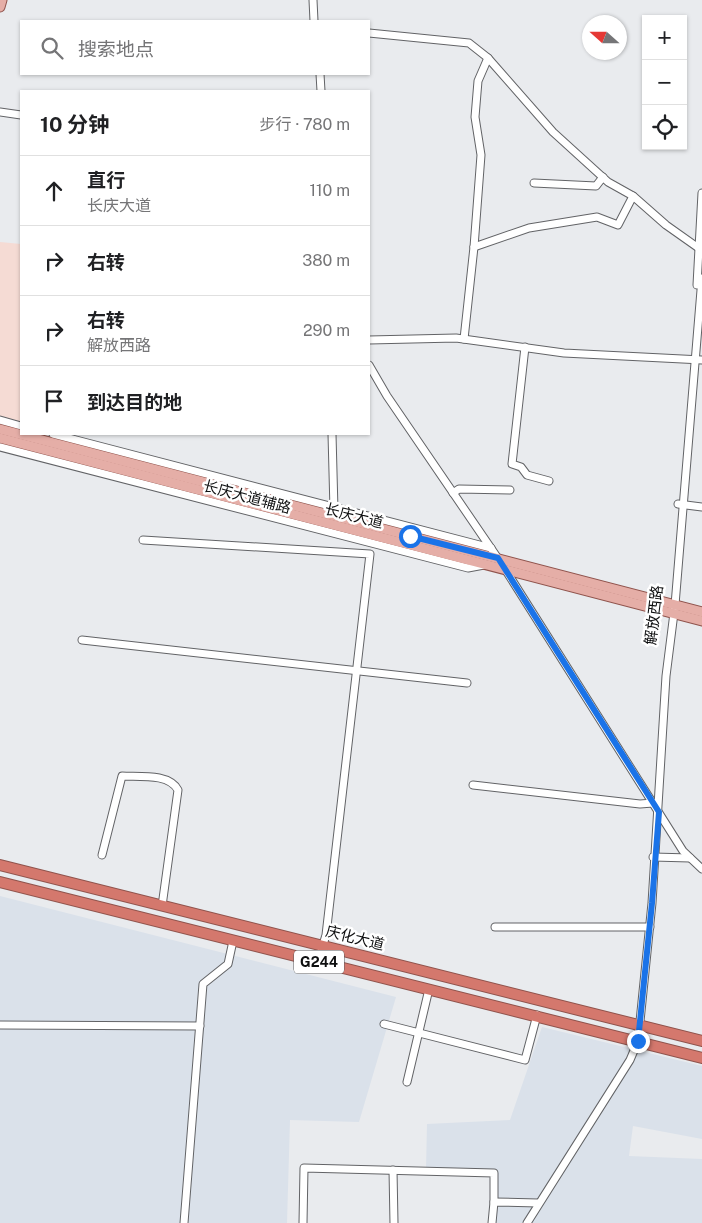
<!DOCTYPE html>
<html lang="zh">
<head>
<meta charset="utf-8">
<style>
  :root { --surface:#fff; --page:#f2f2f2; --text:#202124; --muted:#757577; --line:#e0e0e0 }
  body { margin:0; font-family:"Public Sans","Noto Sans SC",sans-serif; background:var(--page); color:var(--text) }
  .controls { position:absolute; right:15px; top:15px; display:grid; overflow:hidden; border-radius:0px; box-shadow:0 1px 4px #0004 }
  .controls button { width:45px; height:45px; display:grid; place-items:center; padding:0; border:0; border-bottom:1px solid var(--line); background:var(--surface); color:var(--text); font:25px sans-serif }
  .compass { position:absolute; left:582px; top:15px; width:45px; height:45px; border-radius:50%; background:var(--surface); box-shadow:0 1px 4px #0004; rotate:291deg }
  .stop { position:absolute; width:15px; height:15px; margin:-11px; border:4px solid #1a73e8; border-radius:50%; background:#fff }
  .stop.end { background:#1a73e8; border-color:#fff; box-shadow:0 1px 5px #0008 }
  .list { margin:0; padding:0; list-style:none }
  h2 { display:flex; justify-content:space-between; align-items:center; height:65px; margin:0; padding:0 20px; font-size:21px }
  h2 small { font-size:16px; font-weight:400; color:var(--muted) }
  .list li { display:grid; grid-template-columns:32px 1fr auto; gap:15px; align-items:center; box-sizing:border-box; height:70px; padding:0 20px; border-top:1px solid var(--line) }
  .list b { display:block; font-size:19px; white-space:nowrap }
  .list p { margin:0; font-size:16px; white-space:nowrap; color:var(--muted) }
  .list em { font-size:16px; font-style:normal; color:var(--muted) }
  .icon { flex:none; width:28px; height:28px; fill:none; stroke:currentColor; stroke-width:2; stroke-linecap:round; stroke-linejoin:round }
  .map { position:relative; flex:none; width:702px; height:1223px; overflow:hidden }
  .search { position:absolute; background:var(--surface); box-shadow:0 1px 4px #0004; left:20px; top:20px; width:350px; height:55px; display:flex; align-items:center; gap:12px; box-sizing:border-box; padding:0 18px; border-radius:0px; color:var(--muted); font-size:19px }
  .panel { position:absolute; background:var(--surface); box-shadow:0 1px 4px #0004; left:20px; top:90px; width:350px; height:345px; border-radius:0px }
  .map>svg:first-child { display:block }
  .built { fill:#dae1ea }
  .medical { fill:#f5dbd4 }
  .lines { fill:none; stroke-linecap:round; stroke-linejoin:round }
  .minor-casing { stroke:#626366; stroke-width:9 }
  .major-casing { stroke:#8f534c; stroke-width:11 }
  .highway-casing { stroke:#8f534c; stroke-width:12 }
  .minor { stroke:#fff; stroke-width:7 }
  .major { stroke:#e5aea7; stroke-width:9 }
  .highway { stroke:#d4786d; stroke-width:10 }
  .route { stroke:#1a73e8; stroke-width:6 }
  .labels { text-anchor:middle; stroke-width:5; stroke-linejoin:round; paint-order:stroke }
  .shield { fill:#fff; stroke:#565758; stroke-width:1 }
  .shield-label { font-size:14px; font-weight:bold; fill:#0e0f10 }
  .street-label { font-size:15px; fill:#0e0f10; stroke:#fff }
</style>
</head>
<body>
<div class="map">
<svg width="702" height="1223" viewBox="0 0 702 1223">
  <rect width="100%" height="100%" fill="#e9ebee"/>
  <g class="built">
    <polygon points="0,896 396,997 359,1122 290,1120 287,1223 0,1223"/>
    <polygon points="542,1027 702,1066 702,1139 633,1126 629,1156 702,1159 702,1223 494,1223 495,1170 426,1169 427,1124 510,1120"/>
  </g>
  <polygon class="medical" points="0,242 21,244 21,422 0,416"/>
  <g class="lines">
    <g class="minor-casing">
      <g id="minor">
        <polyline points="313,0 314,21"/>
        <polyline points="369,33 469,43 488,58 553,132 608,182 633,196 666,225 700,249"/>
        <polyline points="320,74 321,91"/>
        <polyline points="0,112 21,115"/>
        <polyline points="534,183 596,186 603,177"/>
        <polyline points="474,247 529,228 597,217 618,225 633,196"/>
        <polyline points="697,285 702,193"/>
        <polyline points="464,339 474,247 481,155 475,117 478,81 488,58"/>
        <polyline points="369,340 456,338 564,353 702,360"/>
        <polyline points="525,347 512,464 521,467 527,475 549,481"/>
        <polyline points="369,365 387,396 499,560"/>
        <polyline points="0,420 21,426"/>
        <polyline points="53,434 491,548"/>
        <polyline points="332,434 334,510"/>
        <polyline points="0,447 468,568 484,565"/>
        <polyline points="453,493 459,489 510,490"/>
        <polyline points="678,504 702,507"/>
        <polyline points="143,540 370,554 326,935 318,961"/>
        <polyline points="505,569 683,851 702,869"/>
        <polyline points="82,640 467,683"/>
        <polyline points="473,785 640,804 653,803"/>
        <path d="M102,855L122,776C139,777 169,773 178,790L162,906"/>
        <polyline points="653,857 690,858"/>
        <polyline points="495,927 650,927"/>
        <polyline points="384,1024 525,1060 537,1015"/>
        <polyline points="0,1025 200,1026"/>
        <polyline points="407,1082 429,989"/>
        <polyline points="393,1170 394,1223"/>
        <polyline points="184,1223 203,984 228,964 233,941"/>
        <polyline points="303,1223 304,1168 494,1173 494,1202"/>
        <polyline points="492,1223 494,1202 538,1203"/>
        <polyline points="527,1223 630,1060 638,1041 652,903 666,676 675,605 702,278"/>
      </g>
    </g>
    <g class="major-casing">
      <g id="major">
        <polyline points="0,7 2,0"/>
        <polyline points="0,429 702,612"/>
        <polyline points="0,438 702,621"/>
      </g>
    </g>
    <g class="highway-casing">
      <g id="highway">
        <polyline points="0,865 702,1041"/>
        <polyline points="0,882 702,1058"/>
      </g>
    </g>
    <use href="#minor" class="minor"/>
    <use href="#major" class="major"/>
    <use href="#highway" class="highway"/>
  </g>
  <g class="lines">
    <polyline class="route" points="410,536 498,558 659,812 652,903 638,1041"/>
  </g>
  <g class="labels">
    <rect class="shield" x="294" y="950.5" width="50" height="23" rx="4"/>
    <g class="shield-label">
      <text x="319" y="967">G244</text>
    </g>
    <g class="street-label">
      <text transform="translate(247 497) rotate(15)" y="5">长庆大道辅路</text>
      <text transform="translate(354 516) rotate(14)" y="5">长庆大道</text>
      <text transform="translate(654 615) rotate(-83)" y="5">解放西路</text>
      <text transform="translate(355 938) rotate(14)" y="5">庆化大道</text>
    </g>
  </g>
</svg>
<div class="controls">
<button>+</button>
<button>−</button>
<button><svg class="icon" aria-label="locate" viewBox="0 0 24 24"><circle cx="12" cy="12" r="6"/><path d="M12 2v4M12 18v4M2 12h4M18 12h4"/></svg></button>
</div>
<svg class="compass" viewBox="-18 -18 36 36"><path d="M0-13l5 13h-10z" fill="#e53935"/><path d="M0 13l5-13h-10z" fill="#757577"/></svg>
<div class="stop" style="left:410px;top:536px"></div>
<div class="stop end" style="left:638px;top:1041px"></div>
<div class="search"><svg class="icon" aria-label="search" viewBox="0 0 24 24"><circle cx="10" cy="10" r="6"/><path d="M15 15l6 6"/></svg>搜索地点</div>
<section class="panel">
<h2>10 分钟<small>步行 · 780 m</small></h2>
<ul class="list">
<li><svg class="icon" aria-label="ahead" viewBox="0 0 24 24"><path d="M12 20V5M6 11l6-6 6 6"/></svg><div><b>直行</b><p>长庆大道</p></div><em>110 m</em></li>
<li><svg class="icon" aria-label="right" viewBox="0 0 24 24"><path d="M7 20v-9h11M14 6l5 5-5 5"/></svg><div><b>右转</b></div><em>380 m</em></li>
<li><svg class="icon" aria-label="right" viewBox="0 0 24 24"><path d="M7 20v-9h11M14 6l5 5-5 5"/></svg><div><b>右转</b><p>解放西路</p></div><em>290 m</em></li>
<li><svg class="icon" aria-label="arrive" viewBox="0 0 24 24"><path d="M6 21V4h12l-3 4 3 4H6"/></svg><div><b>到达目的地</b></div></li>
</ul>
</section>
</div>
</body>
</html>
